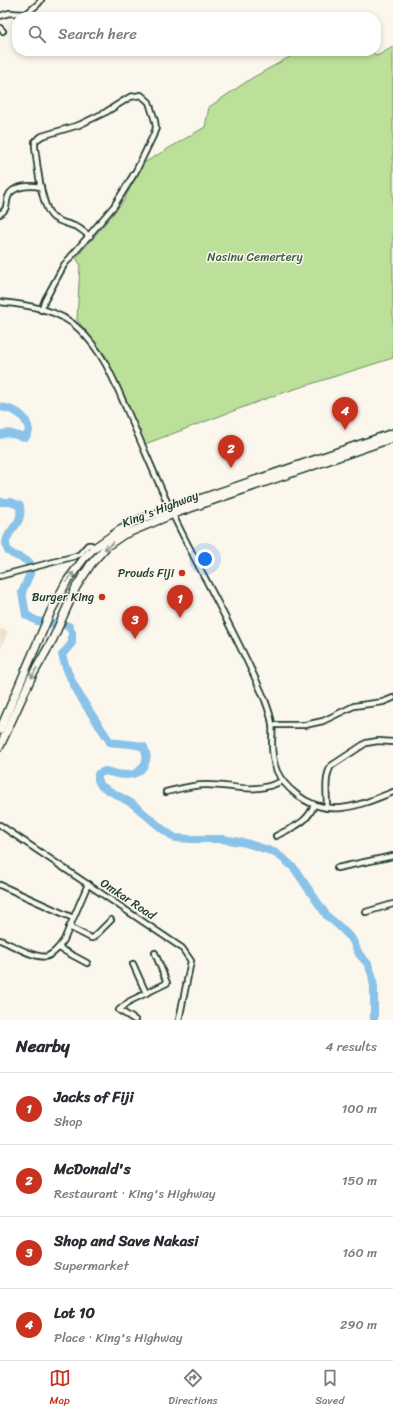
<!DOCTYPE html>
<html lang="en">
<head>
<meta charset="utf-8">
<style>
  :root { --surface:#fff; --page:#f7f7f7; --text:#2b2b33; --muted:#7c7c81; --line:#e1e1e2; --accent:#c8321e }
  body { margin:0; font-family:Sriracha,sans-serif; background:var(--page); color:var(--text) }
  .you { position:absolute; left:205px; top:559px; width:14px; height:14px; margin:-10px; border:3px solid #fff; border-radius:50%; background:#1a73e8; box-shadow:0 0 0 6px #1a73e833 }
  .badge { display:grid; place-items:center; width:26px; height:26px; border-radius:50%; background:var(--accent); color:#fff; font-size:13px; font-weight:700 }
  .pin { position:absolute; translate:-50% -33px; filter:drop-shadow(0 1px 2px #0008) }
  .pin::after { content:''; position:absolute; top:21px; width:14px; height:12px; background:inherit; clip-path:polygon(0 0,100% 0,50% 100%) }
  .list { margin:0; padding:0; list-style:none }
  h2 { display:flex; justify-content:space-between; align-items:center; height:52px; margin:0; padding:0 16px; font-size:17px }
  h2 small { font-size:13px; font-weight:400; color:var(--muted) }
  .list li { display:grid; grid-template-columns:26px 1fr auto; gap:12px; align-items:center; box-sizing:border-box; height:72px; padding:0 16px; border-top:1px solid var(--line) }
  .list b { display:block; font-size:15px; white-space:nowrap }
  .list p { margin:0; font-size:13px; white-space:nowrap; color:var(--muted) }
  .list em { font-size:13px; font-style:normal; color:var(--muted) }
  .icon { flex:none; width:22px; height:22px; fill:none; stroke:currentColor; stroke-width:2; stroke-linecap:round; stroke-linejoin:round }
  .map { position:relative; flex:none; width:393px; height:1020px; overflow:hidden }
  .search { position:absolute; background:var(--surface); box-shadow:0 2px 6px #0003; left:12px; right:12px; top:12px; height:44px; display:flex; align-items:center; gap:10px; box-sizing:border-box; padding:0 14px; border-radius:16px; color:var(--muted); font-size:15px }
  .sheet { height:340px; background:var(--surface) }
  nav { display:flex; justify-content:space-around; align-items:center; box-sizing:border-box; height:56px; border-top:1px solid var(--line); background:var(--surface); font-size:11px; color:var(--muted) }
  nav a { display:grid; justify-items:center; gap:2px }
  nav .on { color:var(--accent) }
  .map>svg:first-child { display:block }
  .built { fill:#eee2cc }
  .green { fill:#bcdf99; stroke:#6e8e66 }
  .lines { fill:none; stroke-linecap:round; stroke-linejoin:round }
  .river { stroke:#8ac3e9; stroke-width:8 }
  .minor-casing { stroke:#1f3d34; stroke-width:8 }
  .highway-casing { stroke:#1f3d34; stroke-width:10 }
  .minor { stroke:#fbf7ec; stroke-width:4.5 }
  .highway { stroke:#fbf7ec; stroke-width:7 }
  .oneway { stroke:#8d9a90 }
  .poi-dot { fill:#c8321e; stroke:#fbf7ec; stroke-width:1.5 }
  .labels { text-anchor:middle; stroke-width:3; stroke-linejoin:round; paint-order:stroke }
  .park-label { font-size:12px; fill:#3e5d48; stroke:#fbf7ec }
  .street-label { font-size:12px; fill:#1f3d34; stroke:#fbf7ec }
  .poi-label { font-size:12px; fill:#1f3d34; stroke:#fbf7ec; text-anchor:end }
</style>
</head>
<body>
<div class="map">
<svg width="393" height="1020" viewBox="0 0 393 1020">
  <rect width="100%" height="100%" fill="#fbf7ec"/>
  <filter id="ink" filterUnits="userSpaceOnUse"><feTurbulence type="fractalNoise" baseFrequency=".025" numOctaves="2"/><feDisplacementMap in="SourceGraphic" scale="8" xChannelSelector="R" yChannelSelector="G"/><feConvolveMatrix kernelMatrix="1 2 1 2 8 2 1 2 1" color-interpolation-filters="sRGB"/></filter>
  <g filter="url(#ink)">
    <polygon class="built" points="0,629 8,631 0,650"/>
    <polygon class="green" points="393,47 393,358 276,395 145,444 106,356 77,320 80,264 76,258 123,202 142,164 205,127 209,107 252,78 300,51 372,51 377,56"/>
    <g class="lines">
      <g class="river">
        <path d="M0,407C15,409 27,415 29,431L26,437C16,437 9,430 0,435"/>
        <path d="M0,502H11L20,506C23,527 9,526 6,542C6,544 7,549 8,551C16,558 21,556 30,563V574L22,592L26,615L37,621L69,626L72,633V643L62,655C71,688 92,714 110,742C121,744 133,743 144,747C147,755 148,759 143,767C134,780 117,774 105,771L98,774V780L101,786L133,804L161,828L175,838L193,839H222L246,843L274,852L285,860L294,868L327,916L340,927L352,939L359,954L368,964L372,975L374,987V1020"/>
      </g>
      <g class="minor-casing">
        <g id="minor">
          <polyline points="0,16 9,13 26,14 38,4 41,0"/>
          <polyline points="0,28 3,31"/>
          <path d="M0,214C9,208 5,205 8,197C12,185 31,185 41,187"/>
          <path d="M0,302C27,305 59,309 79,329C103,352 113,378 126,408C142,444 157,480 173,515C203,577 238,637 265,700C268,708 271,716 272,724C273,730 272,736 272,742C272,765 277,779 296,794C328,820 360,805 393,792"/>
          <path d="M41,310L45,300L64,265L114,206L136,171L153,136L156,128L155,121L149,102L141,95L130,97L106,112L79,125L42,136L35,141V147C37,163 41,209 54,218C60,222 69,224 77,227C81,229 85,233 90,236"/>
          <polyline points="0,576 76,556 80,554 88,545 91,545 94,548"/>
          <polyline points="272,725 305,725 323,721 354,706 383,702 393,698"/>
          <path d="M166,792C179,789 192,785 206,785C235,785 254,795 282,781"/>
          <path d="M327,808C327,794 324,778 331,766L366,743L378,741L393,742"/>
          <polyline points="0,825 182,948 191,961 179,1020"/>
          <path d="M276,836C292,827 307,824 314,805"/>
          <polyline points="337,868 393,856"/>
          <polyline points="0,885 73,918"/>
          <polyline points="366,912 393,904"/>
          <polyline points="69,927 91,938 93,938 111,920"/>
          <path d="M0,940C11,944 37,960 48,956C55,953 60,946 64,940L88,884"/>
          <polyline points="59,948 87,963"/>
          <polyline points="133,964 146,993"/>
          <polyline points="135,1020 119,1010 130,1001 167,983 155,953"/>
        </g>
      </g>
      <g class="highway-casing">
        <g id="highway">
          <polyline points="0,730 51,611 67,581 85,557 94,548 120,530 138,520 393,433"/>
          <polyline points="0,746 31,678 53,639 76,587 91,564 107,546 123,535 176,513 393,438"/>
        </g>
      </g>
      <use href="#minor" class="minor"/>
      <use href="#highway" class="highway"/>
    </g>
    <defs><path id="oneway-shaft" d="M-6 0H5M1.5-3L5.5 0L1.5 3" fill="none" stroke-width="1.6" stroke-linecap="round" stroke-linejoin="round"/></defs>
    <g class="oneway">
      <use href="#oneway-shaft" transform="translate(109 546) rotate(140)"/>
      <use href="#oneway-shaft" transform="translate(70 577) rotate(-55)"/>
      <use href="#oneway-shaft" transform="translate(34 673) rotate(118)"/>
    </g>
  </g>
  <g class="poi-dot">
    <circle cx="182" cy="573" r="4"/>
    <circle cx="102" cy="597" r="4"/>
  </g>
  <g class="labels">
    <g class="park-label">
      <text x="255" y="261">Nasinu Cemertery</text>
    </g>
    <g class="street-label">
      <text transform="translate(160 509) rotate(-21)" y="4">King's Highway</text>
      <text transform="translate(128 899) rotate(34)" y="4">Omkar Road</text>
    </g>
    <g class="poi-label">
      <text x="174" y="577">Prouds Fiji</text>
      <text x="94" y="601">Burger King</text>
    </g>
  </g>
</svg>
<div class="you"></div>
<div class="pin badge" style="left:180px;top:618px">1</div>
<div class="pin badge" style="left:231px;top:468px">2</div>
<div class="pin badge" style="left:135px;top:639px">3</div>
<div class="pin badge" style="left:345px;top:430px">4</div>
<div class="search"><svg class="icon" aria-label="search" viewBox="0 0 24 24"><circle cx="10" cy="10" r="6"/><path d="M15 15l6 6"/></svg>Search here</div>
</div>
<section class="sheet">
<h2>Nearby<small>4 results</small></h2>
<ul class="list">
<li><span class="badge">1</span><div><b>Jacks of Fiji</b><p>Shop</p></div><em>100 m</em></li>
<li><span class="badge">2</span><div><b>McDonald's</b><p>Restaurant · King's Highway</p></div><em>150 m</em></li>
<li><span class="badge">3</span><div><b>Shop and Save Nakasi</b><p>Supermarket</p></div><em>160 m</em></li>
<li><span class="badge">4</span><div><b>Lot 10</b><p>Place · King's Highway</p></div><em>290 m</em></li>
</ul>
</section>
<nav>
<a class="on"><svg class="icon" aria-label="map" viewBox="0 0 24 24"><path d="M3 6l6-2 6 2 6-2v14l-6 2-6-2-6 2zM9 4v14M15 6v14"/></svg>Map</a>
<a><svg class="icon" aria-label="directions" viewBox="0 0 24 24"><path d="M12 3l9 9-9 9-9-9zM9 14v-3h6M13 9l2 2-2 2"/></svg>Directions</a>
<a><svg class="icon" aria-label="saved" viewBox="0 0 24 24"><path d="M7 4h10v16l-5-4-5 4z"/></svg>Saved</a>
</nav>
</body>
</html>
